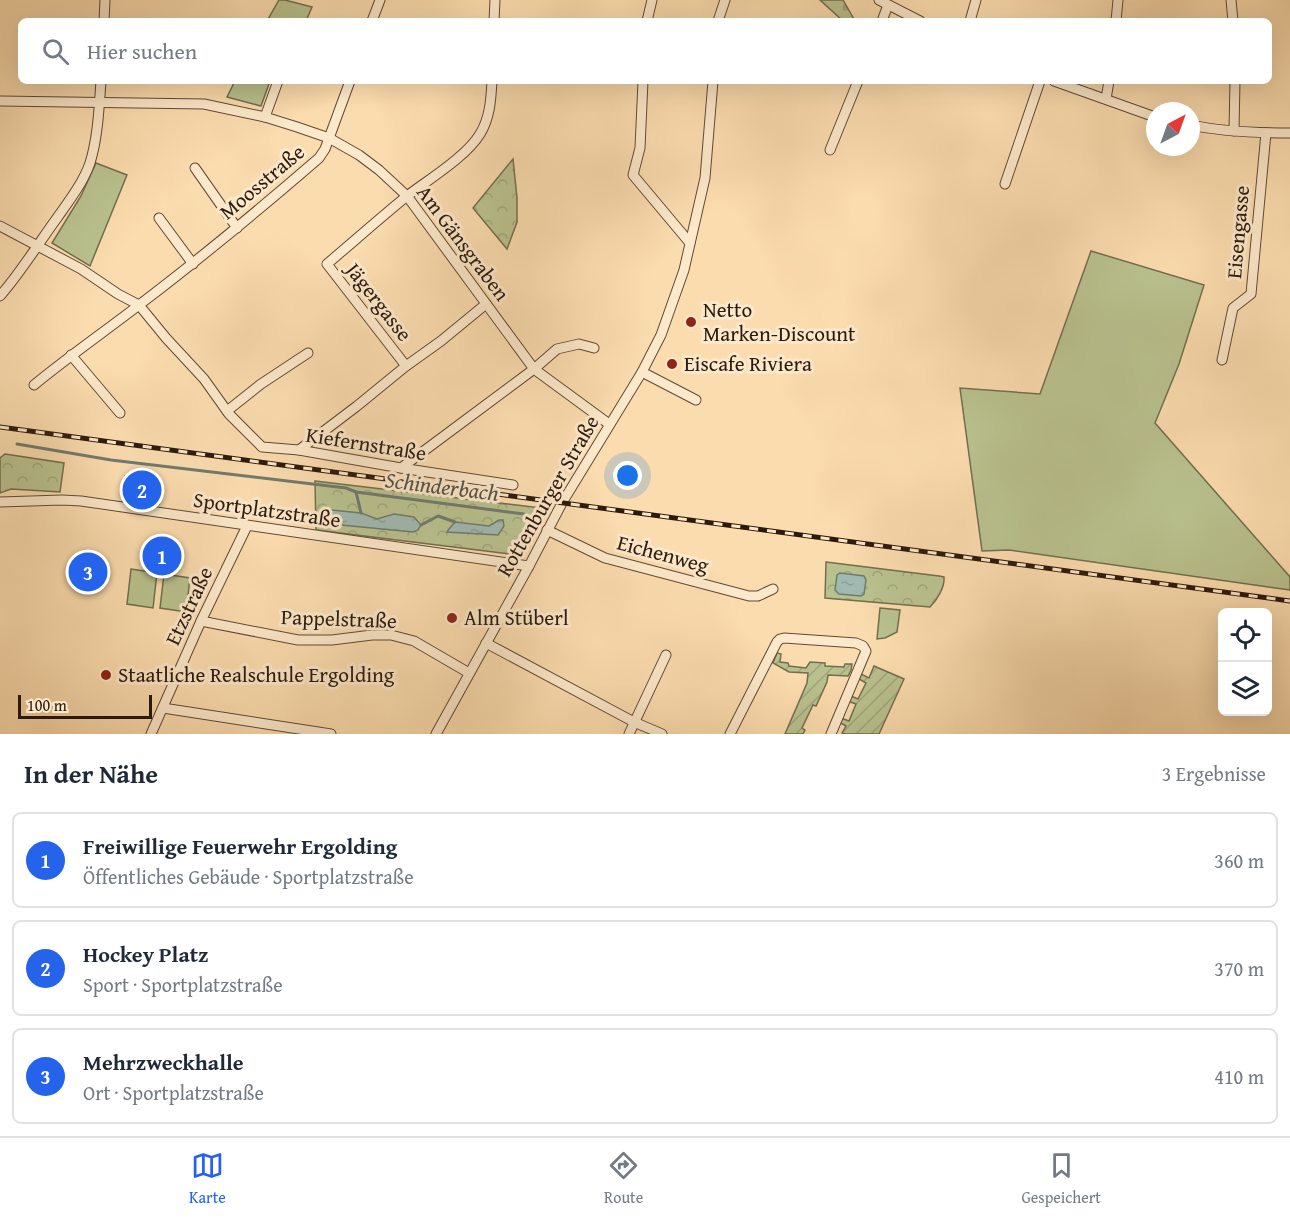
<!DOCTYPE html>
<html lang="de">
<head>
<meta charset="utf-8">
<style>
  :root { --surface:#fff; --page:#f6f6f7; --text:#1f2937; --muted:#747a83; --line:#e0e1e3; --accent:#2563eb }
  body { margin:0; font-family:"Gentium Book Plus",serif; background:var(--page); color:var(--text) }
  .controls { position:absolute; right:18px; bottom:18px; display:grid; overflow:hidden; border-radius:9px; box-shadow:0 6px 24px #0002 }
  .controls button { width:54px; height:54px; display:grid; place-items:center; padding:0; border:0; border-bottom:2px solid var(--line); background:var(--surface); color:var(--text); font:30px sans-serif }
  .compass { position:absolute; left:1146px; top:102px; width:54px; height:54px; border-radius:50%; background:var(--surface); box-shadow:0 6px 24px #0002; rotate:41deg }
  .scale { position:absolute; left:18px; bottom:15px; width:134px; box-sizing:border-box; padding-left:6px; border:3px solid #2d1a0e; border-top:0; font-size:16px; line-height:21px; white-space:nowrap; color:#2d1a0e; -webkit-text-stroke:4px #fce8ca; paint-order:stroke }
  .you { position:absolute; left:628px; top:476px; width:21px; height:21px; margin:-15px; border:4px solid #fff; border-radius:50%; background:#1a73e8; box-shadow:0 0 0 9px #1a73e833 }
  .badge { display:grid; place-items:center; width:39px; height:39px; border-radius:50%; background:var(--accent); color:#fff; font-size:20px; font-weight:700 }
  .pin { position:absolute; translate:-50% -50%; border:3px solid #fff; box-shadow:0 2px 6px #0006 }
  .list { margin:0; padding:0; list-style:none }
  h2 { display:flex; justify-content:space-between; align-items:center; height:78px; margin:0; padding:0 24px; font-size:26px }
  h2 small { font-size:20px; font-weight:400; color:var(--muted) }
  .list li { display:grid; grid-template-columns:39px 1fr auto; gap:18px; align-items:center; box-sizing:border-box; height:96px; margin:0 12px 12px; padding:0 12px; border:2px solid var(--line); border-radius:9px }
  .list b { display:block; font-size:22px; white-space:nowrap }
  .list p { margin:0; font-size:20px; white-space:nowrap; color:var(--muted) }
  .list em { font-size:20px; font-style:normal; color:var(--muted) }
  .icon { flex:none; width:33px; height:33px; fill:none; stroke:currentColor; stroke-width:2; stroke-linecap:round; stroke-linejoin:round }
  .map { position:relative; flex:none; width:1290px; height:734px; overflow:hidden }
  .search { position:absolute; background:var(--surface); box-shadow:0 6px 24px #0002; left:18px; right:18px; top:18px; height:66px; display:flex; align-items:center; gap:15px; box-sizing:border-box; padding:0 21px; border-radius:9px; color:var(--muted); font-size:22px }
  .sheet { height:402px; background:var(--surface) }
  nav { display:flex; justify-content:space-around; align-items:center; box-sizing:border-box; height:84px; border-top:2px solid var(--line); background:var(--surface); font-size:16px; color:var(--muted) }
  nav a { display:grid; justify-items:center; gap:3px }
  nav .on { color:var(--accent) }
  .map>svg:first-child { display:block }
  .grass { fill:#b9c28f; stroke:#736e4e; stroke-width:1.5 }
  .cemetery { fill:url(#cemetery-stones); stroke:#736e4e; stroke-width:1.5 }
  .park { fill:url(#park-crowns); stroke:#736e4e; stroke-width:1.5 }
  .garden { fill:url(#garden-furrows); stroke:#736e4e; stroke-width:1.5 }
  .water { fill:url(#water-ripples); stroke:#727a70; stroke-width:1.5 }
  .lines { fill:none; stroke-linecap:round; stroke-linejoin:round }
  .stream { stroke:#727a70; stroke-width:3 }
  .minor-casing { stroke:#604a36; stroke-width:11 }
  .minor { stroke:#fce8ca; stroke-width:9 }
  .rail-casing { stroke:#2d1a0e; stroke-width:5 }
  .rail { stroke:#fce8ca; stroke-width:3; stroke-dasharray:9; stroke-linecap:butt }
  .poi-dot { fill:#8f2418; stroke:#fce8ca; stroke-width:2 }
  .labels { text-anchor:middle; stroke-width:6; stroke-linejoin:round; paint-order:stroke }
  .street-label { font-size:21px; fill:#2d1a0e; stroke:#fce8ca }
  .poi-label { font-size:21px; fill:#2d1a0e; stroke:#fce8ca; text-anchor:start }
  .water-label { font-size:22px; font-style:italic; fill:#555247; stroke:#fce8ca }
</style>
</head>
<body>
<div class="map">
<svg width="1290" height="734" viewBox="0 0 1290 734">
  <defs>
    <pattern id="cemetery-stones" width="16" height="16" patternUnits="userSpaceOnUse" patternTransform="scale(1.5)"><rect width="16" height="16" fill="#b9c28f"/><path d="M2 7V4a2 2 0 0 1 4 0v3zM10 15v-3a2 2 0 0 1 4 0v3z" fill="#9fa67a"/></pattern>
    <pattern id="park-crowns" width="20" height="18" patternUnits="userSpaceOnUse" patternTransform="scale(1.5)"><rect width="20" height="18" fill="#b9c28f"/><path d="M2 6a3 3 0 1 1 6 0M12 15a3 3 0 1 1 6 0" fill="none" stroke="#9fa67a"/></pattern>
    <pattern id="garden-furrows" width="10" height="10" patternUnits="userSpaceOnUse" patternTransform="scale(1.5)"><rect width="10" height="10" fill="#b9c28f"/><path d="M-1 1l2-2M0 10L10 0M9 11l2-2" fill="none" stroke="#9fa67a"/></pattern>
    <pattern id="water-ripples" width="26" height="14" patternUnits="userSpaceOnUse" patternTransform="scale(1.5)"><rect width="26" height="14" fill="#a0bab2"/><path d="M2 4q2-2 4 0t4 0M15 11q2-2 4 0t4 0" fill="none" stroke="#8a9f98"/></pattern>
  </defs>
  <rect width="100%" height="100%" fill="#fbdcae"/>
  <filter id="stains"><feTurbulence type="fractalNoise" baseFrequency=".00333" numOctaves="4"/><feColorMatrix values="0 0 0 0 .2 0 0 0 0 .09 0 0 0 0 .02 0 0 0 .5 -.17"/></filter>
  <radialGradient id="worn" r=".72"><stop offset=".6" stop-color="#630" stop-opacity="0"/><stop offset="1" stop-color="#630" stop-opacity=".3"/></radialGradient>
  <g class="grass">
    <polygon points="279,0 285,0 312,7 306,21 267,21"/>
    <polygon points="235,81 270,81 261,106 227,97"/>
    <polygon points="96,163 127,175 90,266 52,243 81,196"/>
    <polygon points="1091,251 1204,285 1179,364 1155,423 1290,577 1290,590 1009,550 982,551 960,388 1040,394"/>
    <polygon points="125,476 161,482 159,504 123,499"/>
    <polygon points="131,569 157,573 153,608 127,604"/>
    <polygon points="164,574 190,578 186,612 160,608"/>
    <polygon points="880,608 900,610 897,632 885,638 877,639"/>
  </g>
  <polygon class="cemetery" points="820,0 843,0 855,21 843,21"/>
  <g class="park">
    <polygon points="513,159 517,198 517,222 507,249 473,208"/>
    <polygon points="5,454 64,463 60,492 11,489 0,493 0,458"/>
    <polygon points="315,481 542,508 519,555 316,530"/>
    <path d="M826,562L939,576L944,577C945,587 937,600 930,607L825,598Z"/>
  </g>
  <g class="garden">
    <polygon points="777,653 781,654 780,662 788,663 789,666 806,668 810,662 825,663 825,666 844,667 845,664 852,664 851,670 848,676 828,675 827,682 816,706 813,705 802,728 805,730 803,734 785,734 807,683 808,673 789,672 773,663"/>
    <polygon points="874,666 904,679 879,734 845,734 842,733 846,726 839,722 841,718 849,721 856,704 848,701 851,696 858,699 866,683 859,679 861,674 869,678"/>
  </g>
  <g class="water">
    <polygon points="322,509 361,513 377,519 394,514 414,517 421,525 418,530 413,532 321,523 319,516"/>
    <polygon points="499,520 503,520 504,526 498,535 447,532 449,529 455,522 489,526"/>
    <polygon points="840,573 864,576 866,580 864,594 861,596 839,594 835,590 837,575"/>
  </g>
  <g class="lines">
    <g class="stream">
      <polyline points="17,444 111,460 346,488 356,492 361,513"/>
      <polyline points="356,492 524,514"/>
      <polyline points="421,525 438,516 455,522"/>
    </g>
    <g class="minor-casing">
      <g id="minor">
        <polyline points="879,0 920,21"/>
        <polyline points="1231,0 1233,21"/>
        <polyline points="104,21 105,0"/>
        <polyline points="372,21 380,0"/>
        <polyline points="494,21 495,0"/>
        <polyline points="647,21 652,0"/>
        <polyline points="718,21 725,0"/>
        <polyline points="882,21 888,5"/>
        <polyline points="970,21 976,0"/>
        <polyline points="1116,21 1118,0"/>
        <polyline points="643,81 640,148 633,175 690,243"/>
        <polyline points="1054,81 1155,117"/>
        <polyline points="1106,99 1109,81"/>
        <polyline points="0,101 204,104 265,117 297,127 329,138 359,155 379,170 407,196 534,369 609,424"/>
        <polyline points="265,117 278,81"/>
        <path d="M1191,125C1223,132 1257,133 1290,133"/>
        <polyline points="1234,131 1235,81"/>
        <polyline points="830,150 858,81"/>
        <polyline points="195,168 237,228"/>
        <polyline points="1005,184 1040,81"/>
        <polyline points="159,218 193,264"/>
        <polyline points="0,226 81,269 118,294 139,305 166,338 204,379 229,414 262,447 299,450 401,468 513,485"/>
        <path d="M0,296C21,272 38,244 57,218C69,201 83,183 90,163C98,137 99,108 101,81"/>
        <polyline points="71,355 120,413"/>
        <polyline points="1222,360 1233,308 1251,294 1266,133"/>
        <path d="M406,366L327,264C353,242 380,218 407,196C428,180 467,156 480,134C490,118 491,99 492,81"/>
        <polyline points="642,372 696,400"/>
        <path d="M34,385C68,357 104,332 139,305C201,258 260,209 319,158L325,149L350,81"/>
        <polyline points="227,411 261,384 308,353"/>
        <polyline points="299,450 357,406 406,366 441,341 486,304"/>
        <polyline points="401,468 534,369 557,349 579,344 594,348"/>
        <polyline points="0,502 62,500 81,501 529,566"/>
        <polyline points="547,530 605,558 749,596 758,596 773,589"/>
        <polyline points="201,621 298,640 332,640 372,635 391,635 414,641 469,673"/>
        <polyline points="486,643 634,722 662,734"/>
        <polyline points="163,708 331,734"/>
        <polyline points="151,734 201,621 247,526"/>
        <polyline points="436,734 529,566 562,503 642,372 661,335 684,270 705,178 713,81"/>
        <polyline points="629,734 666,655"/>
        <polyline points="730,734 777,642 780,639 784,638 856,643 863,646 866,651 831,734"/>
      </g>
    </g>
    <use href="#minor" class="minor"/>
    <g class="rail-casing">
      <polyline id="rail" points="0,427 1290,601"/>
    </g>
    <use href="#rail" class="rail"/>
  </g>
  <g class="poi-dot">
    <circle cx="691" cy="322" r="6"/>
    <circle cx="672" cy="364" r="6"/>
    <circle cx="452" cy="618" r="6"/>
    <circle cx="106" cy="675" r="6"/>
  </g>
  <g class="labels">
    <g class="street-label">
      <text transform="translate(262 182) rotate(-40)" y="7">Moosstraße</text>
      <text transform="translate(1238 232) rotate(-85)" y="7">Eisengasse</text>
      <text transform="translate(463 243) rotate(53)" y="7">Am Gänsgraben</text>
      <text transform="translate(379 302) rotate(52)" y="7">Jägergasse</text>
      <text transform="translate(366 444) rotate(9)" y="7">Kiefernstraße</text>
      <text transform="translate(548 496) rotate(-60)" y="7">Rottenburger Straße</text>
      <text transform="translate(267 510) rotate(8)" y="7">Sportplatzstraße</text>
      <text transform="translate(663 554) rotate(15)" y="7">Eichenweg</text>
      <text transform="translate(189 606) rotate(-65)" y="7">Etzstraße</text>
      <text transform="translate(339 619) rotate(2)" y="7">Pappelstraße</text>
    </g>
    <g class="poi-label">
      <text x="703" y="317">Netto<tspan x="703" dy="24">Marken-Discount</tspan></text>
      <text x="684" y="371">Eiscafe Riviera</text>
      <text x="464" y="625">Alm Stüberl</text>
      <text x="118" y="682">Staatliche Realschule Ergolding</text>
    </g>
    <g class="water-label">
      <text transform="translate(442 486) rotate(7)" y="8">Schinderbach</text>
    </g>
  </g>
  <rect width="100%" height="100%" filter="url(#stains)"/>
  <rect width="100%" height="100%" fill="url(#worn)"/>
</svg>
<div class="controls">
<button><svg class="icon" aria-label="locate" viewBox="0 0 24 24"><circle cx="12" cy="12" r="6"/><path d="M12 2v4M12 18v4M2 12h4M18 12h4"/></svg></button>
<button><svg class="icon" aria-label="layers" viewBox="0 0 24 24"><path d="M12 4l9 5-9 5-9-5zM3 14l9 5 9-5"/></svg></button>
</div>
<svg class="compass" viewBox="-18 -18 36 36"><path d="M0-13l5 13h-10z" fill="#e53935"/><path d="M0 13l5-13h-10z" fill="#747a83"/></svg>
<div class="scale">100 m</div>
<div class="you"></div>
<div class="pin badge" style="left:162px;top:556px">1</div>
<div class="pin badge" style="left:142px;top:490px">2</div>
<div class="pin badge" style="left:88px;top:572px">3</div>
<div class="search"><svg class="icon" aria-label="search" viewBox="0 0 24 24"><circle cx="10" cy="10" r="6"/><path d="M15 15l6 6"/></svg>Hier suchen</div>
</div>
<section class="sheet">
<h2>In der Nähe<small>3 Ergebnisse</small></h2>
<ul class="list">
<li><span class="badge">1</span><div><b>Freiwillige Feuerwehr Ergolding</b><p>Öffentliches Gebäude · Sportplatzstraße</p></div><em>360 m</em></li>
<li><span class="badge">2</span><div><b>Hockey Platz</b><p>Sport · Sportplatzstraße</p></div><em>370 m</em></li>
<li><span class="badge">3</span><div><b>Mehrzweckhalle</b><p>Ort · Sportplatzstraße</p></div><em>410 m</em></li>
</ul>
</section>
<nav>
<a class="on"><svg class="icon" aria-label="map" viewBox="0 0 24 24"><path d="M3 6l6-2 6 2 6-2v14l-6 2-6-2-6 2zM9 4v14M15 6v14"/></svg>Karte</a>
<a><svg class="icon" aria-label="directions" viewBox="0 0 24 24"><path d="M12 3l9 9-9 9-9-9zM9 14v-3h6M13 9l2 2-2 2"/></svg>Route</a>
<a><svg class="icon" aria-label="saved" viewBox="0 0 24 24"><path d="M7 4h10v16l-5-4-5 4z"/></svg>Gespeichert</a>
</nav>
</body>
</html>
